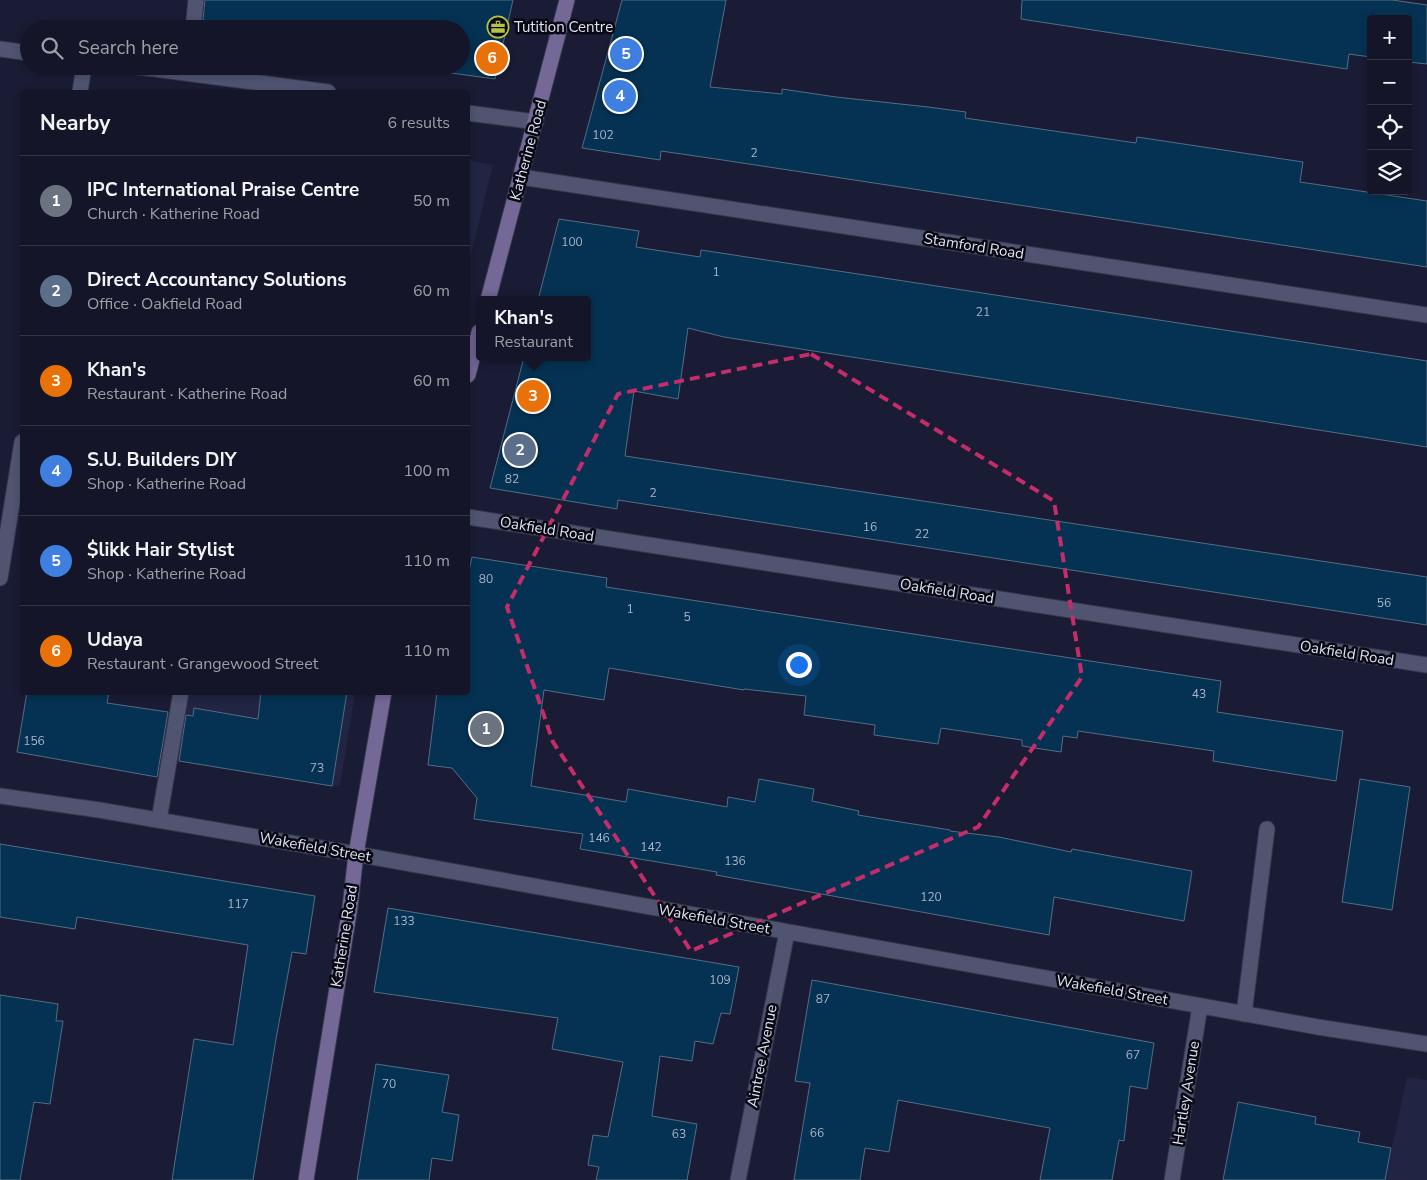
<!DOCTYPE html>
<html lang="en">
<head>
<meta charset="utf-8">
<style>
  :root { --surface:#141528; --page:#212234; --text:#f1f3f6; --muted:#9d9fa8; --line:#333445; --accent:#d93025 }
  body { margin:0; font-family:"Nunito Sans",sans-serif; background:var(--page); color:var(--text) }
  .controls { position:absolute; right:15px; top:15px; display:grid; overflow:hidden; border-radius:5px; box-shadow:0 2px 8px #0003 }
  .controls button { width:45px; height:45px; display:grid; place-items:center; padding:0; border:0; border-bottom:1px solid var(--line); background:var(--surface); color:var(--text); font:25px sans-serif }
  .you { position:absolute; left:798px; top:664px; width:18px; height:18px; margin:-12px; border:4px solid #fff; border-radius:50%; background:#1a73e8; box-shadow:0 0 0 8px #1a73e833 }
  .badge { display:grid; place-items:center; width:32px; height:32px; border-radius:50%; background:var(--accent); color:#fff; font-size:16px; font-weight:700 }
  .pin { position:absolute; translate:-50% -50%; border:2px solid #fff; box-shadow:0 1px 5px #0006 }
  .popup { position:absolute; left:476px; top:296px; width:115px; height:65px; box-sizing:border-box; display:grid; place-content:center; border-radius:5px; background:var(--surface); filter:drop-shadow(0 1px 4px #0005); font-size:16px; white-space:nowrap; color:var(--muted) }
  .popup b { font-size:19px; color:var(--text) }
  .popup::after { content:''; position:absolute; left:50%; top:100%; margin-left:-10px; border:10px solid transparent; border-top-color:var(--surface) }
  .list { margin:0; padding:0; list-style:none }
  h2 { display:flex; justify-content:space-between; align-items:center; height:65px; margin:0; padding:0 20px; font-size:21px }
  h2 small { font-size:16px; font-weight:400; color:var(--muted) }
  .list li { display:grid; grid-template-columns:32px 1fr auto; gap:15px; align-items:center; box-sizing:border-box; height:90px; padding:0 20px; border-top:1px solid var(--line) }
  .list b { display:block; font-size:19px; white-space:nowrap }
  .list p { margin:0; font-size:16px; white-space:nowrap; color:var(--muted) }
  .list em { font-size:16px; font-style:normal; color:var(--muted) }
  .icon { flex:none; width:28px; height:28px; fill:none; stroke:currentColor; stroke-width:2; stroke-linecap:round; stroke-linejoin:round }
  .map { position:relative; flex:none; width:1427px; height:1180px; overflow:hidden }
  .search { position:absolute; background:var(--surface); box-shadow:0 2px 8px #0003; left:20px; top:20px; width:450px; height:55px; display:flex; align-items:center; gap:12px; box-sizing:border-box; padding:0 18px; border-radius:28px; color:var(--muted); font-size:19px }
  .panel { position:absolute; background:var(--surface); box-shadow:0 2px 8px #0003; left:20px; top:90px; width:450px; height:605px; border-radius:5px }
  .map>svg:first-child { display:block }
  .built { fill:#212443 }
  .building { fill:#053252; stroke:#536d84 }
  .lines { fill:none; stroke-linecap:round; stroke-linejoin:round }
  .lane-casing { stroke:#35364b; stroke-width:17 }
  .street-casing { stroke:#35364b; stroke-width:17 }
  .secondary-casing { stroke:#35364b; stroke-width:17 }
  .lane { stroke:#505471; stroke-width:15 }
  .street { stroke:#505471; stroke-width:15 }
  .secondary { stroke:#746896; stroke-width:15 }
  .marked { fill:none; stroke:#c52c6a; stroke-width:4; stroke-dasharray:10 6; stroke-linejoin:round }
  .labels { text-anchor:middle; stroke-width:5; stroke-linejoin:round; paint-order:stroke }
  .number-label { font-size:12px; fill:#a7b4c9 }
  .poi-label { font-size:15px; fill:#dde0f1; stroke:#070812; text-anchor:start }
  .street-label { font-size:15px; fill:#dde0f1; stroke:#070812 }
</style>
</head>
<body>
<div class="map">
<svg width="1427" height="1180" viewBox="0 0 1427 1180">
  <rect width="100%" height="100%" fill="#1a1c35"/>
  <g class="built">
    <polygon points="468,160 493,165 468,266"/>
    <polygon points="176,693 355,693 340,786 332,786 171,759"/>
    <polygon points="1407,1077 1427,1080 1427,1180 1385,1180"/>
  </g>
  <g class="building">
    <polygon points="205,0 513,0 495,79 400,66 461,66 461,29 259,29 203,20"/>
    <polygon points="622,0 726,0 710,87 782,94 782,89 836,97 928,107 966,112 965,118 1136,143 1137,137 1303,162 1300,182 1427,201 1427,267 716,159 661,151 660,160 582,148"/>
    <polygon points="1022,0 1392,0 1427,5 1427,64 1408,62 1408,19 1371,19 1371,57 1349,54 1347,69 1021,19"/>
    <polygon points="559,219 639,231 636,247 700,257 701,250 1427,361 1427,447 724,337 688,328 678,399 634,391 625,456 1427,577 1427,625 618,500 617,509 490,488 524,357 587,357 587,300 538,300"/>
    <polygon points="472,557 607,578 606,587 1221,681 1217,712 1343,731 1336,781 1213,761 1214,751 1078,731 1077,738 1063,736 1061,752 1022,746 1022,740 941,728 938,744 874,735 875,725 804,715 806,696 744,689 744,690 609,668 604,700 544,690 531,786 626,802 628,789 727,807 728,797 755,802 759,779 814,789 812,801 859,811 858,815 950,830 950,831 999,837 1071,852 1072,849 1192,871 1184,921 1054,897 1049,935 716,875 717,872 580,849 583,834 474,819 477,798 452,768 428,765 437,692 468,692 468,575"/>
    <polygon points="27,692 109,692 107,703 168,712 157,777 17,752"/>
    <polygon points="261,692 347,692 332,786 179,761 186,715 193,716 194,708 258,719"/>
    <polygon points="1360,779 1410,787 1392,910 1342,902"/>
    <polygon points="0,844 315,896 306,954 292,952 276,1039 253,1180 172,1180 194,1039 233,1045 248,945 77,917 75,929 0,917"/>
    <polygon points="388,908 739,967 730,1014 721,1013 713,1044 695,1041 692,1061 660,1056 652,1116 697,1124 687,1180 596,1180 599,1167 588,1165 593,1135 608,1137 623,1062 552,1049 558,1018 374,992"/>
    <polygon points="812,980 1154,1043 1147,1089 1130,1086 1124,1141 1119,1140 1112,1180 1040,1180 1050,1128 898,1100 889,1152 865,1148 860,1180 794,1180 810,1083 795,1081"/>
    <polygon points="0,995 58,1004 56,1021 63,1021 50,1104 34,1102 20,1180 0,1180"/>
    <polygon points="376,1064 449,1075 442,1112 459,1115 452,1161 432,1158 429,1180 357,1180"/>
    <polygon points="1238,1102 1316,1117 1315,1124 1360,1132 1358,1142 1391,1148 1385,1180 1223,1180"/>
  </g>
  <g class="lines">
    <g class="lane-casing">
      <g id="lane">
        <polyline points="159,820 181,692"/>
        <polyline points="1244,1014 1267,829"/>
      </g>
    </g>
    <g class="street-casing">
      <g id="street">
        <polyline points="193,29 196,0"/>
        <polyline points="0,49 29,53"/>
        <polyline points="132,66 328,92"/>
        <polyline points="80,92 84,66"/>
        <polyline points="468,113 536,122"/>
        <polyline points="521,177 1427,315"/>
        <polyline points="468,517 1427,665"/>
        <polyline points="0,578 22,442"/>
        <polyline points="0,796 99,810 356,854 1318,1027 1427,1044"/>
        <polyline points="738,1180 787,932"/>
        <polyline points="1172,1180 1200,1006"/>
      </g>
    </g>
    <g class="secondary-casing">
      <g id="secondary">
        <polyline points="488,300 567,0"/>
        <polyline points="468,375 479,332"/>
        <polyline points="306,1180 350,907 356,854 384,692"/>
      </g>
    </g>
    <use href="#lane" class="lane"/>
    <use href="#street" class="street"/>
    <use href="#secondary" class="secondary"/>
  </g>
  <path class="marked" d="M811,354L1054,501L1082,677L978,827L691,951L553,742L507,607L618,394Z"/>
  <defs>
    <g id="office-ring" transform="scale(1.125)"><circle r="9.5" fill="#070812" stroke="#b4c24a" stroke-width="1.5"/><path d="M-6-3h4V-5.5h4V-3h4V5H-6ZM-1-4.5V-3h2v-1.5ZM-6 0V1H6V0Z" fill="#b4c24a"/></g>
  </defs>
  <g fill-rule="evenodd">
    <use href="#office-ring" x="498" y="27"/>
  </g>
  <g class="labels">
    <g class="number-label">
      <text x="603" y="139">102</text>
      <text x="754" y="157">2</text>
      <text x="572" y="246">100</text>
      <text x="716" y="276">1</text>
      <text x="983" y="316">21</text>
      <text x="512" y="483">82</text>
      <text x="653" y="497">2</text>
      <text x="870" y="531">16</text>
      <text x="922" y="538">22</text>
      <text x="486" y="583">80</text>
      <text x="1384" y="607">56</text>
      <text x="630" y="613">1</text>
      <text x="687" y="621">5</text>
      <text x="1199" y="698">43</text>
      <text x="34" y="745">156</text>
      <text x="317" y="772">73</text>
      <text x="599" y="842">146</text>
      <text x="651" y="851">142</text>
      <text x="735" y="865">136</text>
      <text x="931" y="901">120</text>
      <text x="238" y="908">117</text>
      <text x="404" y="925">133</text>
      <text x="720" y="984">109</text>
      <text x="823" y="1003">87</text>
      <text x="1133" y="1059">67</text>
      <text x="389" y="1088">70</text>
      <text x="817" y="1137">66</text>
      <text x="679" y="1138">63</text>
    </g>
    <g class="poi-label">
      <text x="514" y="32">Tutition Centre</text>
    </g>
    <g class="street-label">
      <text transform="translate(528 150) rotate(-75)" y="5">Katherine Road</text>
      <text transform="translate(974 246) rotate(9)" y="5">Stamford Road</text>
      <text transform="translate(547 529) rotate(9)" y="5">Oakfield Road</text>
      <text transform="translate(947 591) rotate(9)" y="5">Oakfield Road</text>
      <text transform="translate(1347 653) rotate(9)" y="5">Oakfield Road</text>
      <text transform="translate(315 847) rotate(10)" y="5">Wakefield Street</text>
      <text transform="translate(714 919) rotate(10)" y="5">Wakefield Street</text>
      <text transform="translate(344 936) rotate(-81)" y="5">Katherine Road</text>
      <text transform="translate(1112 990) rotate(10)" y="5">Wakefield Street</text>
      <text transform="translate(762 1056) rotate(-79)" y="5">Aintree Avenue</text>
      <text transform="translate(1186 1093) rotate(-81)" y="5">Hartley Avenue</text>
    </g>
  </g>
</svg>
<div class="controls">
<button>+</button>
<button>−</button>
<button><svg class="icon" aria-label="locate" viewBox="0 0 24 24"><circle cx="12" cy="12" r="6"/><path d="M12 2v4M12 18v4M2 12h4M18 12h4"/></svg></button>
<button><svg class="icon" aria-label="layers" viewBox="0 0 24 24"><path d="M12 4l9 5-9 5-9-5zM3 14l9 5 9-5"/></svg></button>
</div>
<div class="you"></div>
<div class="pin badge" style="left:486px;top:729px;background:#6b7280">1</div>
<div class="pin badge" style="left:520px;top:450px;background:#5c6f8a">2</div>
<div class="pin badge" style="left:533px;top:396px;background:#e8710a">3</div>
<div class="popup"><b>Khan's</b>Restaurant</div>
<div class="pin badge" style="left:620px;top:96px;background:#3f7fe0">4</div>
<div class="pin badge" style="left:626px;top:54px;background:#3f7fe0">5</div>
<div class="pin badge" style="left:492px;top:58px;background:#e8710a">6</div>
<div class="search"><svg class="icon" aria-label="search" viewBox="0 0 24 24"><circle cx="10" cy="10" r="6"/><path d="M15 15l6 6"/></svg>Search here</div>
<section class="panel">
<h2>Nearby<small>6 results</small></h2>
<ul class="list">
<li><span class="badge" style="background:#6b7280">1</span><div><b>IPC International Praise Centre</b><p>Church · Katherine Road</p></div><em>50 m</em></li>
<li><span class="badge" style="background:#5c6f8a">2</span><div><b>Direct Accountancy Solutions</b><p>Office · Oakfield Road</p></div><em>60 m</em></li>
<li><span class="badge" style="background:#e8710a">3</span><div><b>Khan's</b><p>Restaurant · Katherine Road</p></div><em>60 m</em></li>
<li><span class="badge" style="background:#3f7fe0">4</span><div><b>S.U. Builders DIY</b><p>Shop · Katherine Road</p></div><em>100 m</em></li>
<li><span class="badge" style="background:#3f7fe0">5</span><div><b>$likk Hair Stylist</b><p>Shop · Katherine Road</p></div><em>110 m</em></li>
<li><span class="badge" style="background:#e8710a">6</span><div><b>Udaya</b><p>Restaurant · Grangewood Street</p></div><em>110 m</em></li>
</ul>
</section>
</div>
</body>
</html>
